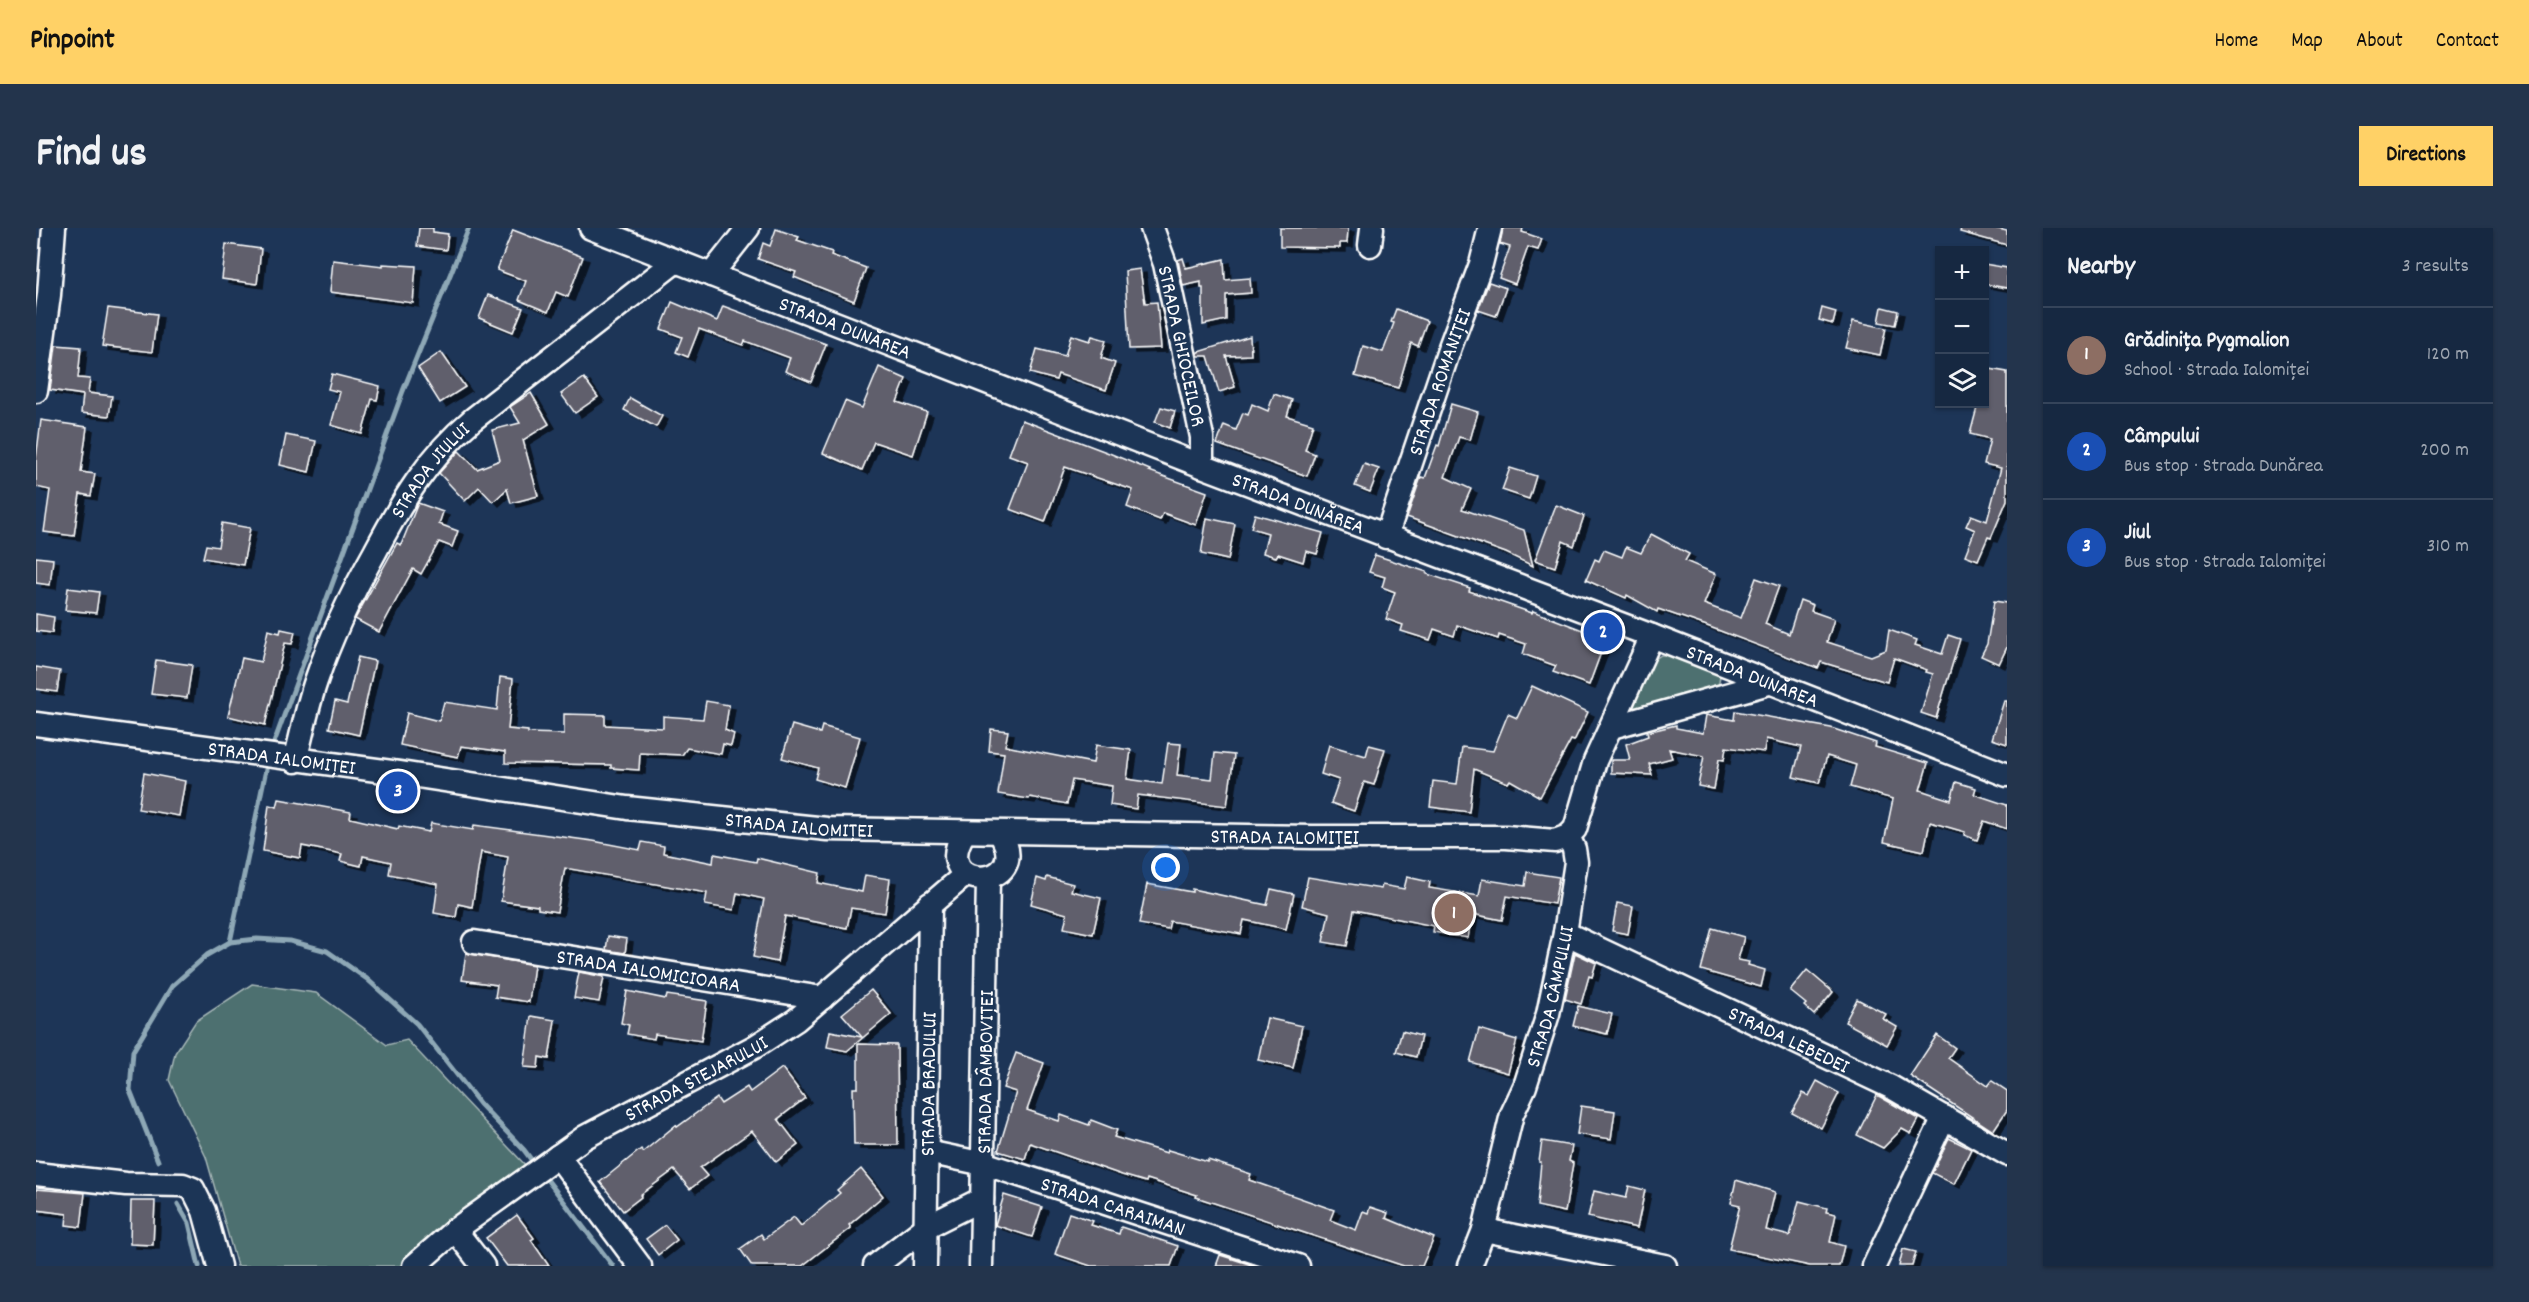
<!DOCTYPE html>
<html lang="en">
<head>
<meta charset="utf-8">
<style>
  :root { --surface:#162841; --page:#23344c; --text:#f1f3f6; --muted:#9ea6b1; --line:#35445a; --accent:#ffd166 }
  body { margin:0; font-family:Dekko,sans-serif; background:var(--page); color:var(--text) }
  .controls { position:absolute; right:18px; top:18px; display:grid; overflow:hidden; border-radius:0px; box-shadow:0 2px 4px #0004 }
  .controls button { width:54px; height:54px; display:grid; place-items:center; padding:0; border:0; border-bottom:2px solid var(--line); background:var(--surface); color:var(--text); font:30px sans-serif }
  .you { position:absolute; left:1130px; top:640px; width:21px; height:21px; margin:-15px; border:4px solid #fff; border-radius:50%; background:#1a73e8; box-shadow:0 0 0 9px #1a73e833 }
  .badge { display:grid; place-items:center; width:39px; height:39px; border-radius:50%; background:var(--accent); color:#fff; font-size:20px; font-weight:700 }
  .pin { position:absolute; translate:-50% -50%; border:3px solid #fff; box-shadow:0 2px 6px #0006 }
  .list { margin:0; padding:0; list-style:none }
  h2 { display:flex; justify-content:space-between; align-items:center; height:78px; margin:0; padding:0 24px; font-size:26px }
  h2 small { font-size:20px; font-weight:400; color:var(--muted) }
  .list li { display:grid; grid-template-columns:39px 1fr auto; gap:18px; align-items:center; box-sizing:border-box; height:96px; padding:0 24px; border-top:2px solid var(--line) }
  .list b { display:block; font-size:22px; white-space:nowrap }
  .list p { margin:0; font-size:20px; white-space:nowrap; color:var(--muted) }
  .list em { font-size:20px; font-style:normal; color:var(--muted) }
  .icon { flex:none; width:33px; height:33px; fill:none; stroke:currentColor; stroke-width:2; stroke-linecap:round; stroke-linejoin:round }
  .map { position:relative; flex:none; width:1971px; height:1038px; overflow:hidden; border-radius:0px }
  header { display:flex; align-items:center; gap:36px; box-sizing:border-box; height:84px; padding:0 30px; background:var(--accent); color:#111 }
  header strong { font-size:28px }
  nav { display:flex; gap:33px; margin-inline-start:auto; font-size:21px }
  .intro { display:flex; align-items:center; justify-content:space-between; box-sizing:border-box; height:144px; padding:0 36px }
  h1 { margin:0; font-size:42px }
  .button { padding:15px 27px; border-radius:0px; background:var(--accent); color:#111; font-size:21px; font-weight:700 }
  main { display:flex; gap:36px; padding:0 36px }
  aside { flex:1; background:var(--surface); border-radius:0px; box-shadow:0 2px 4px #0004 }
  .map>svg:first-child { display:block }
  .green { fill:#4e6f6f; stroke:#a6b7b7; stroke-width:1.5 }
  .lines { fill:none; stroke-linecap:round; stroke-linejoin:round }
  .stream { stroke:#8ea8b6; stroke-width:5 }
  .building { fill:#615f6c; stroke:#fff; stroke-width:1.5; filter:url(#shadow) }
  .minor-casing { stroke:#fff; stroke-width:27 }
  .minor { stroke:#1d3557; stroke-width:22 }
  .labels { text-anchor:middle; stroke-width:4.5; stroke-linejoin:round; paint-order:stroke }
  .street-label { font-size:21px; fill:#fff; stroke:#1d3557 }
</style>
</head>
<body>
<header>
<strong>Pinpoint</strong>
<nav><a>Home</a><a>Map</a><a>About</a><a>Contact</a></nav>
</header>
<div class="intro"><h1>Find us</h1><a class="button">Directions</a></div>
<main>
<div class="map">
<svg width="1971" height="1038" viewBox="0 0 1971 1038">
  <defs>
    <filter id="shadow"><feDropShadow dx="6" dy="4" stdDeviation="0" flood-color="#0009"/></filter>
  </defs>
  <rect width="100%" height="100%" fill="#1d3557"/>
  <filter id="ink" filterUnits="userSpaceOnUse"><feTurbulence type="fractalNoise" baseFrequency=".0167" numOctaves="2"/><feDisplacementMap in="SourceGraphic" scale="12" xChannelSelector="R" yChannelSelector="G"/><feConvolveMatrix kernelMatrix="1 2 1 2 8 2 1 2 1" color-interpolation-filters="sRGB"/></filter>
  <g filter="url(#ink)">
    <g class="green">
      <polygon points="1625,427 1632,427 1680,444 1684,448 1682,460 1599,482 1596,477 1609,438"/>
      <polygon points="216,756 280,765 351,817 371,812 492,940 370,1038 201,1038 170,929 133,852 139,825 160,793"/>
    </g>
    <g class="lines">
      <g class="stream">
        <polyline points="235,523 367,163 433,0"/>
        <polyline points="194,714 232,532"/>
        <polyline points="122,933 94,862 97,823 136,758 171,727 194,714 221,711 254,713 291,723 331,751 381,796 444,876 488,922 500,938"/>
        <polyline points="506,945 577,1038"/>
        <polyline points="142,976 153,995 163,1038"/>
      </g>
    </g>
    <g class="building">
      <polygon points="383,0 397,0 397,4 412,6 410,22 381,18"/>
      <polygon points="1244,0 1312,0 1311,15 1304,15 1304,20 1244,19"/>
      <polygon points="1467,0 1487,0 1486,4 1506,11 1502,22 1492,19 1479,56 1463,50 1474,19 1464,16"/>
      <polygon points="1925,0 1958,0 1971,3 1971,17 1924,4"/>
      <polygon points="740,1 763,9 761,12 796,24 795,27 830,40 818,73 758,49 760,44 722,31 727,15 734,18"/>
      <polygon points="477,2 547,29 532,69 520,64 512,84 483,72 490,53 461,42"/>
      <polygon points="190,16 225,21 221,56 186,51"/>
      <polygon points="1147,30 1150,40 1188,31 1189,52 1214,50 1215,65 1190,67 1190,92 1167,97 1167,60 1165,60 1165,54 1147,58 1142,32"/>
      <polygon points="297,32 347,38 347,36 380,38 377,75 294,64"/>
      <polygon points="1948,36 1971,40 1971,60 1948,56"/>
      <polygon points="1104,41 1109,75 1121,74 1125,120 1093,121 1089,43"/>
      <polygon points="1453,54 1470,60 1460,88 1442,82"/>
      <polygon points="452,67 487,80 477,104 443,90"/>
      <polygon points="636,74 681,93 687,78 790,116 775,154 749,143 754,130 709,113 707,117 663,101 652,129 640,124 646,109 625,101"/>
      <polygon points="1846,79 1862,83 1859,97 1843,94"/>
      <polygon points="72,80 121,86 116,124 66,118"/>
      <polygon points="1786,80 1800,84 1797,96 1783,92"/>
      <polygon points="1360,81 1391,93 1382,118 1375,115 1362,160 1319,148 1327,118 1347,124 1358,95 1355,94"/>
      <polygon points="1817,93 1850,100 1844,127 1810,120"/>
      <polygon points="1035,107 1054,113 1056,108 1070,112 1065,130 1079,135 1070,162 1022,146 1020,152 994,145 1001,121 1029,128"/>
      <polygon points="1214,108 1215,127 1190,128 1199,159 1183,164 1172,128 1162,128 1162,124"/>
      <polygon points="20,117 45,119 42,150 54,151 52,165 76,168 73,188 45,185 47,167 14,162"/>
      <polygon points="405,124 429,159 404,175 382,140"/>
      <polygon points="843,139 870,151 861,174 891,184 877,227 838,214 826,242 787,225 809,173 826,180"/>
      <polygon points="1948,140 1971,144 1971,272 1955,310 1952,309 1942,332 1929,327 1939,302 1930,298 1935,287 1951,293 1965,240 1948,236 1954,211 1934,206 1942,176 1948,176"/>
      <polygon points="296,146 344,158 341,172 336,171 326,206 295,197 304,164 292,161"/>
      <polygon points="548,150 562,169 539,185 525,166"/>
      <polygon points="495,165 513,196 487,212 502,268 475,275 471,261 457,274 443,259 429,273 403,245 423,223 441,241 464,232 456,202 484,195 474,179"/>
      <polygon points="1238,166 1256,172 1251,188 1277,196 1269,222 1279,226 1271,248 1181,216 1188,197 1200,202 1207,185 1212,187 1216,176 1232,183"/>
      <polygon points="594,170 626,188 620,199 588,182"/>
      <polygon points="1415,176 1442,184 1434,212 1423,209 1409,249 1435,261 1426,281 1488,302 1497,338 1470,325 1371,289 1385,249 1389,250 1401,217 1403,218"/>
      <polygon points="1125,179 1139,183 1134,200 1119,194"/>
      <polygon points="5,192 51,199 45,244 59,246 55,268 44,266 38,308 8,304 14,262 0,259 0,231"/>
      <polygon points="986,192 1073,225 1114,242 1113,243 1171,264 1160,297 1127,285 1124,292 1091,279 1097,262 1029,239 1009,294 974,281 992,234 973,227"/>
      <polygon points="250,207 280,213 273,244 244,237"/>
      <polygon points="1328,236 1343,241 1334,264 1319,258"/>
      <polygon points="1474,240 1500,248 1493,271 1466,262"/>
      <polygon points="382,275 407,284 403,296 422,303 416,319 403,314 385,346 377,341 343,404 319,391 361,315 365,317"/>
      <polygon points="1520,277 1548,288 1538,318 1527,313 1519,339 1499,332"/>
      <polygon points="1219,286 1287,305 1281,326 1270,323 1267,334 1242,326 1240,329 1227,325 1232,305 1215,300"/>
      <polygon points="1171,290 1199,296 1192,332 1165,326"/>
      <polygon points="186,295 214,300 207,337 167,330 170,317 182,319"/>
      <polygon points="1615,306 1653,326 1649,333 1680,346 1668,376 1705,390 1720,350 1743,358 1729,396 1753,406 1764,372 1777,377 1775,383 1798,391 1791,414 1835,428 1850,422 1853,402 1881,412 1879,417 1906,426 1912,407 1924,411 1900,490 1885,485 1897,446 1890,444 1891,442 1858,430 1851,454 1785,434 1782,440 1671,398 1622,381 1621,384 1591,367 1590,370 1550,352 1559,331 1563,333 1568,322 1586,329 1590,319 1605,325"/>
      <polygon points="1339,327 1391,344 1391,346 1434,360 1433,363 1496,385 1497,383 1570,411 1553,457 1517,444 1520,438 1487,426 1490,416 1463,407 1462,411 1421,397 1418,408 1398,401 1394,412 1365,403 1367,397 1350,391 1359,364 1346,359 1349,349 1333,344"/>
      <polygon points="0,329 17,331 14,357 0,355"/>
      <polygon points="32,360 63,364 60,385 29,382"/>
      <polygon points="1958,373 1971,375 1971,419 1963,436 1945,428 1951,416"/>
      <polygon points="0,386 18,389 16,405 0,403"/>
      <polygon points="245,401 259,404 256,416 249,415 229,497 192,488 206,430 225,434 232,402 244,405"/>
      <polygon points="322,429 339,433 323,507 293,500 299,473 311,476"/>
      <polygon points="120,432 156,437 151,470 115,466"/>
      <polygon points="0,439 24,443 21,464 0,461"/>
      <polygon points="464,449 477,451 472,501 492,503 492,505 528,506 528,486 569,487 569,497 627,500 627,488 667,491 670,473 693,477 689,502 698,506 695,518 687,516 685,526 651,520 646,527 604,525 603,542 575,540 575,537 469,535 469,524 425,518 422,529 364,517 371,485 403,493 408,474 461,482"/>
      <polygon points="1496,458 1552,484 1538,513 1535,512 1504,569 1474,552 1472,555 1438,541 1433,584 1394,579 1397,553 1421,556 1426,519 1457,523 1472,486 1481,490"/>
      <polygon points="1968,473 1971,473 1971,516 1956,511"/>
      <polygon points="1699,483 1795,500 1840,515 1839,519 1892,535 1884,562 1915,572 1920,554 1940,560 1938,566 1971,577 1971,601 1948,593 1941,612 1928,607 1929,604 1894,594 1888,623 1848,614 1857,571 1814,559 1820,537 1791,528 1783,555 1757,549 1765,519 1730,511 1728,524 1690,519 1688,532 1683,531 1678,561 1662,558 1668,528 1633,521 1636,530 1613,536 1616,547 1575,545 1575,532 1594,532 1590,516 1612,508 1611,504 1640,497 1640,500 1667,505 1670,487 1698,492"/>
      <polygon points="756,497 784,505 786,498 824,509 809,560 779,551 782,540 746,530"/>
      <polygon points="955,501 972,503 969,518 1057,535 1060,517 1095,522 1091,551 1126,556 1132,515 1145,516 1141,547 1176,551 1179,525 1198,527 1191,578 1102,567 1100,581 1074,577 1076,558 1036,552 1031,576 994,569 993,571 962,566 968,525 953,523"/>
      <polygon points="1293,517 1330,528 1333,517 1349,521 1338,557 1328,554 1318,583 1295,575 1303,552 1285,546"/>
      <polygon points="108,545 149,553 143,588 102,581"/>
      <polygon points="243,571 315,584 314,590 362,601 363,598 393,604 395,595 437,602 438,597 557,613 604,622 606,614 628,618 627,625 677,635 678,626 720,634 721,630 784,645 782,655 826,664 829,647 854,651 849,685 815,680 811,700 749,688 741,734 717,729 728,671 701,665 698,682 669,677 671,665 529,640 521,684 502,681 502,678 465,673 472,629 445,624 436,679 422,676 420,689 398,685 402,656 353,646 355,634 327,628 325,638 304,633 306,626 266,618 264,630 227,623 233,577 241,579"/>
      <polygon points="1491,644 1523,649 1518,676 1471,668 1466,692 1436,686 1432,710 1397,704 1398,698 1318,682 1311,718 1287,714 1293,685 1266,678 1272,649 1345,661 1346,657 1368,661 1371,649 1394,654 1393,660 1443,668 1446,651 1489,658"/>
      <polygon points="1011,649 1037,656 1035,663 1065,670 1057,706 1028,700 1031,686 995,676 1001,650 1010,653"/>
      <polygon points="1111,656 1156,664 1156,661 1231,677 1235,661 1258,666 1250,701 1208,692 1205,706 1134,693 1132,701 1103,696"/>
      <polygon points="1581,675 1597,678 1592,706 1576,703"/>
      <polygon points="1676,700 1708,709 1702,732 1713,734 1712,737 1729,742 1725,759 1665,742"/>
      <polygon points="572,708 591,711 589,725 570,722"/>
      <polygon points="430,725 498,737 493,774 459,769 461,757 426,752"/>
      <polygon points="1539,725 1560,735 1556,749 1553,748 1545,776 1529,771"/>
      <polygon points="1771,742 1797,764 1778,787 1768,778 1770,776 1754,763"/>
      <polygon points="543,744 568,749 563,774 538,770"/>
      <polygon points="835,762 855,786 811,823 791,819 794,803 826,809 806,786"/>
      <polygon points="591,763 630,771 631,767 671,773 665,813 619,806 618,811 591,806 593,797 585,795"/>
      <polygon points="1821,771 1850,786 1847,791 1861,799 1851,817 1809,794"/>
      <polygon points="1542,778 1576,786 1571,806 1537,798"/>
      <polygon points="495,788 519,792 513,831 503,829 502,840 488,839"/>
      <polygon points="1231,790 1266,798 1257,840 1222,832"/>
      <polygon points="1443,801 1481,812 1472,845 1434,834"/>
      <polygon points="1366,803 1385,808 1380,829 1360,824"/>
      <polygon points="1901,807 1919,820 1912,830 1952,858 1956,853 1971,863 1971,882 1957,903 1874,848"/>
      <polygon points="822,816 861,817 862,917 818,917 817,860 822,860"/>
      <polygon points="980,825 1008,835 991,882 1023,893 1025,887 1053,897 1055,892 1081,902 1078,909 1131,925 1132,922 1172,934 1172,932 1215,946 1213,952 1298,982 1294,992 1320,1002 1327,983 1332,985 1334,979 1352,985 1350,990 1398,1010 1386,1038 1368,1038 1160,969 1161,967 1111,951 1110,954 1086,947 994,915 989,931 962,923 980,864 967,860"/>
      <polygon points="746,840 769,870 742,891 762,917 740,934 716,903 664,940 671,948 654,961 638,942 604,967 605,969 587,983 564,954 605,921 607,924 640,897 641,899 681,870 685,876 711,859 714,864"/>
      <polygon points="1781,853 1803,865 1785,900 1756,885 1767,865 1773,868"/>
      <polygon points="1841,867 1883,891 1875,906 1866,901 1847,920 1821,907"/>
      <polygon points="1545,878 1579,883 1575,911 1541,906"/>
      <polygon points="1913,910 1935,921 1918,956 1896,945"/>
      <polygon points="1506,913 1536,918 1533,933 1537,935 1529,984 1501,978 1505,934 1503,934"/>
      <polygon points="825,941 847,968 813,997 815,1000 766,1038 716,1038 704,1021 725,1006 728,1011 758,989 765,998 804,965 801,962"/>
      <polygon points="1700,952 1739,964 1730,1002 1754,1008 1763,973 1791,980 1790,984 1800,986 1794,1014 1808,1018 1803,1038 1774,1038 1693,1021 1704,977 1695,975"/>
      <polygon points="1593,958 1609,962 1601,1000 1552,989 1558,963 1590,970"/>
      <polygon points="0,961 49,965 45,999 30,997 31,986 0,982"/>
      <polygon points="968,967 1006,979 996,1009 959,997"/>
      <polygon points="95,973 119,973 117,1017 94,1016"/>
      <polygon points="1033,985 1057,993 1055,997 1083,1006 1085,999 1142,1018 1135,1038 1055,1038 1019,1026"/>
      <polygon points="481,987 498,1010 495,1012 513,1038 471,1038 450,1010"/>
      <polygon points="629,997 641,1012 622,1027 610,1011"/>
      <polygon points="1867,1021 1880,1024 1876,1038 1863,1038"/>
      <polygon points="1184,1027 1219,1038 1180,1038"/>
    </g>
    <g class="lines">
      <g class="minor-casing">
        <g id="minor">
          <path id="s1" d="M555,0L1166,238L1616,408L1971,547"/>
          <path id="s2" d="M1116,0L1129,36L1166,209V238"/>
          <polyline points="1334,17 1336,0"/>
          <polyline points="675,47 712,0"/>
          <polyline points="0,163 13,67 18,0"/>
          <path id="s3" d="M1350,309L1414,119L1445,36L1454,0"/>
          <path id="s4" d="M0,496L363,545L591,580L791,601L1277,609H1470L1519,613L1532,608L1539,601L1559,533L1616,408"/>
          <polyline points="1576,499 1733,455"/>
          <path id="s5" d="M259,533C266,506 271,479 280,453C295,408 316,365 339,324C366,273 392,229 436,192L640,33"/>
          <path d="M928,605C891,665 1000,664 964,605"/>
          <path id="s6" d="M1529,705L1855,859L1971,926"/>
          <path id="s7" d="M438,714L786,770"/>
          <path id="s8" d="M891,924L953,937L1262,1038"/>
          <polyline points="522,928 604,1038"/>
          <polyline points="0,946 90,956 147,957 157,961 168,983 183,1038"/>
          <polyline points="419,1002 447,1038"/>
          <polyline points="1448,1002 1629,1038"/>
          <path id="s9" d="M378,1038L419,1002L549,909L720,818L760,792L930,646"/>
          <polyline points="839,1038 890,999 946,971"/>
          <path id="s10" d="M889,1038L894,676"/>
          <path id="s11" d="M945,1038L952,651"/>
          <path id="s12" d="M1434,1038L1448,1002L1476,886L1489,858L1512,786L1529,705L1540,634L1538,621L1532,608"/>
          <polyline points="1838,1038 1908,889"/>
        </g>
      </g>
      <use href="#minor" class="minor"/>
    </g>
  </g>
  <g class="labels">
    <g class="street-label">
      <text dy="7" stroke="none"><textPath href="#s1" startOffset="273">STRADA DUNĂREA</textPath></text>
      <text dy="7" stroke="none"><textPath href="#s2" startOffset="122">STRADA GHIOCEILOR</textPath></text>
      <text dy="7" stroke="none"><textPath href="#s3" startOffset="164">STRADA ROMANIȚEI</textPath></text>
      <text dy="7" stroke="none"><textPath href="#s5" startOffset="324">STRADA JIULUI</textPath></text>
      <text dy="7" stroke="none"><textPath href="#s1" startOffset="759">STRADA DUNĂREA</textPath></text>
      <text dy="7" stroke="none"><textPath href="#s1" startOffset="1245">STRADA DUNĂREA</textPath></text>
      <text dy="7" stroke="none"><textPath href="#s4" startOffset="248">STRADA IALOMIȚEI</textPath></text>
      <text dy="7" stroke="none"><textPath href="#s4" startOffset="770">STRADA IALOMIȚEI</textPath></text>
      <text dy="7" stroke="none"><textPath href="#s4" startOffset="1256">STRADA IALOMIȚEI</textPath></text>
      <text dy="7" stroke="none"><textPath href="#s7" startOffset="177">STRADA IALOMICIOARA</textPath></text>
      <text dy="7" stroke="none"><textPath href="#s12" startOffset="282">STRADA CÂMPULUI</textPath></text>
      <text dy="7" stroke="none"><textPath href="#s6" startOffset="248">STRADA LEBEDEI</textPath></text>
      <text dy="7" stroke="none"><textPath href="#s11" startOffset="194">STRADA DÂMBOVIȚEI</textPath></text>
      <text dy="7" stroke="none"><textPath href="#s9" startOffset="340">STRADA STEJARULUI</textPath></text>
      <text dy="7" stroke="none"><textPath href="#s10" startOffset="182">STRADA BRADULUI</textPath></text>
      <text dy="7" stroke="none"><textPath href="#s8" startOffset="194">STRADA CARAIMAN</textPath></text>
    </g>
  </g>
</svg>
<div class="controls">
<button>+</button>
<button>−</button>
<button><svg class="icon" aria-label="layers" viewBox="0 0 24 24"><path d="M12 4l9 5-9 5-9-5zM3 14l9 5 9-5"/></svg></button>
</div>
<div class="you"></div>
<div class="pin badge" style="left:1418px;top:685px;background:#8d6e63">1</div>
<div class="pin badge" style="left:1567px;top:404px;background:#1a4fb4">2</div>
<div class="pin badge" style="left:362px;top:563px;background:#1a4fb4">3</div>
</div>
<aside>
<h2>Nearby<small>3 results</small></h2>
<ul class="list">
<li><span class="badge" style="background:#8d6e63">1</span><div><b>Grădinița Pygmalion</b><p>School · Strada Ialomiței</p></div><em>120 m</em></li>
<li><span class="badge" style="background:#1a4fb4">2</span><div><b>Câmpului</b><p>Bus stop · Strada Dunărea</p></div><em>200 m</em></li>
<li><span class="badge" style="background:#1a4fb4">3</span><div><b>Jiul</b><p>Bus stop · Strada Ialomiței</p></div><em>310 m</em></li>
</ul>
</aside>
</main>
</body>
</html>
